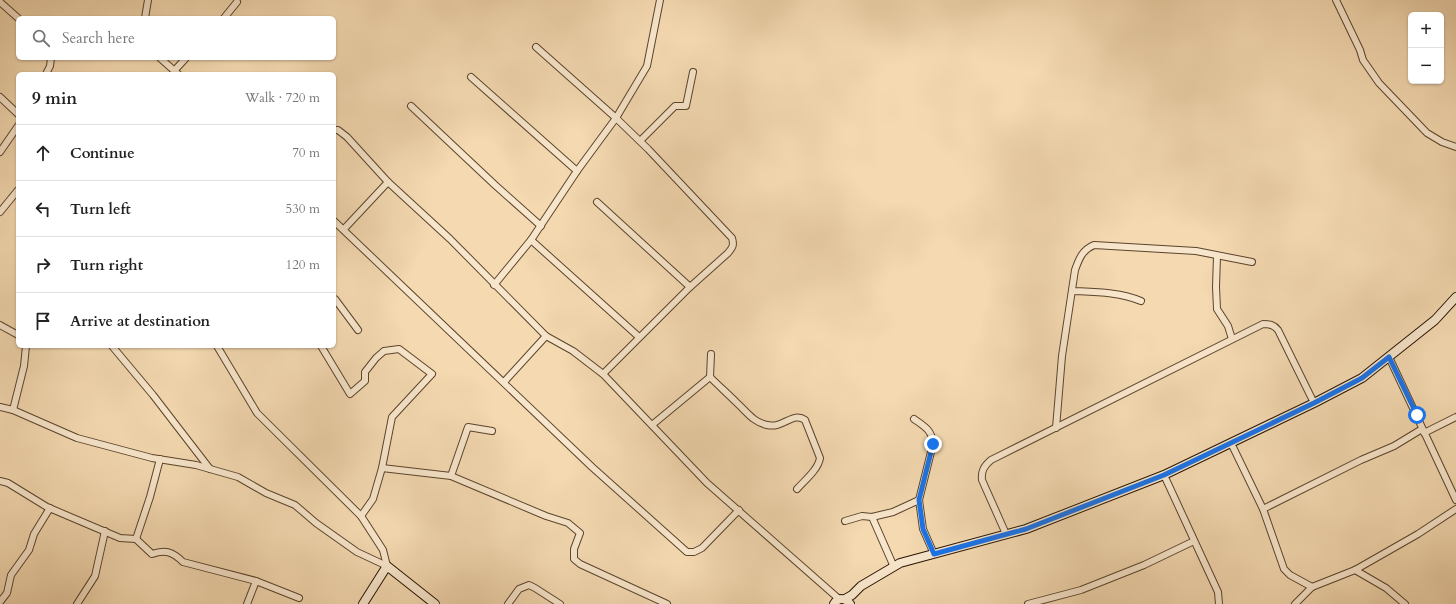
<!DOCTYPE html>
<html lang="en">
<head>
<meta charset="utf-8">
<style>
  :root { --surface:#fff; --page:#f2f2f2; --text:#222; --muted:#767676; --line:#e0e0e0 }
  body { margin:0; font-family:Cardo,serif; background:var(--page); color:var(--text) }
  .controls { position:absolute; right:12px; top:12px; display:grid; overflow:hidden; border-radius:6px; box-shadow:0 1px 3px #0004 }
  .controls button { width:36px; height:36px; display:grid; place-items:center; padding:0; border:0; border-bottom:1px solid var(--line); background:var(--surface); color:var(--text); font:20px sans-serif }
  .stop { position:absolute; width:12px; height:12px; margin:-9px; border:3px solid #1a73e8; border-radius:50%; background:#fff }
  .stop.end { background:#1a73e8; border-color:#fff; box-shadow:0 1px 4px #0008 }
  .list { margin:0; padding:0; list-style:none }
  h2 { display:flex; justify-content:space-between; align-items:center; height:52px; margin:0; padding:0 16px; font-size:17px }
  h2 small { font-size:13px; font-weight:400; color:var(--muted) }
  .list li { display:grid; grid-template-columns:26px 1fr auto; gap:12px; align-items:center; box-sizing:border-box; height:56px; padding:0 16px; border-top:1px solid var(--line) }
  .list b { display:block; font-size:15px; white-space:nowrap }
  .list em { font-size:13px; font-style:normal; color:var(--muted) }
  .icon { flex:none; width:22px; height:22px; fill:none; stroke:currentColor; stroke-width:2; stroke-linecap:round; stroke-linejoin:round }
  .map { position:relative; flex:none; width:1456px; height:604px; overflow:hidden }
  .search { position:absolute; background:var(--surface); box-shadow:0 1px 3px #0004; left:16px; top:16px; width:320px; height:44px; display:flex; align-items:center; gap:10px; box-sizing:border-box; padding:0 14px; border-radius:6px; color:var(--muted); font-size:15px }
  .panel { position:absolute; background:var(--surface); box-shadow:0 1px 3px #0004; left:16px; top:72px; width:320px; height:276px; border-radius:6px }
  .map>svg:first-child { display:block }
  .lines { fill:none; stroke-linecap:round; stroke-linejoin:round }
  .street-casing { stroke:#5a442c; stroke-width:8 }
  .secondary-casing { stroke:#261300; stroke-width:10 }
  .street { stroke:#f8e6cc; stroke-width:6 }
  .secondary { stroke:#f8e6cc; stroke-width:8 }
  .route { stroke:#1a73e8; stroke-width:5 }
</style>
</head>
<body>
<div class="map">
<svg width="1456" height="604" viewBox="0 0 1456 604">
  <rect width="100%" height="100%" fill="#f4d9b1"/>
  <filter id="stains"><feTurbulence type="fractalNoise" baseFrequency=".005" numOctaves="4"/><feColorMatrix values="0 0 0 0 .2 0 0 0 0 .09 0 0 0 0 .02 0 0 0 .5 -.17"/></filter>
  <radialGradient id="worn" r=".72"><stop offset=".6" stop-color="#630" stop-opacity="0"/><stop offset="1" stop-color="#630" stop-opacity=".3"/></radialGradient>
  <g class="lines">
    <g class="street-casing">
      <g id="street">
        <polyline points="1336,0 1360,50 1363,60 1379,83 1427,133 1442,142 1456,147"/>
        <polyline points="0,2 18,18"/>
        <polyline points="145,18 148,0"/>
        <polyline points="224,18 237,2"/>
        <path d="M536,47L616,118L648,149L732,238C734,245 733,247 728,253L690,287L603,374"/>
        <polyline points="160,58 178,74"/>
        <polyline points="174,71 186,58"/>
        <polyline points="46,74 50,66 51,58"/>
        <polyline points="471,77 577,171"/>
        <polyline points="0,97 18,114"/>
        <polyline points="411,106 495,185 541,226"/>
        <polyline points="334,130 338,130 347,137 388,182 450,239 546,336 573,351 603,374 707,483 839,599"/>
        <polyline points="640,141 675,106 686,106 693,72"/>
        <polyline points="0,152 18,126"/>
        <polyline points="597,202 690,287"/>
        <polyline points="0,212 18,190"/>
        <polyline points="334,221 592,467 687,552 694,552 702,548 739,510"/>
        <polyline points="344,229 388,182"/>
        <polyline points="531,240 639,337"/>
        <polyline points="1217,256 1216,287 1217,309 1228,326 1232,339"/>
        <polyline points="494,285 531,240 577,171 616,118 647,66 660,0"/>
        <path d="M1073,291C1095,292 1120,292 1141,301"/>
        <polyline points="334,299 335,299 358,330"/>
        <polyline points="0,325 18,335"/>
        <polyline points="112,346 153,395 210,469"/>
        <polyline points="217,346 257,413 361,516 383,550 387,566"/>
        <polyline points="321,346 350,394 365,381 365,372 376,358 384,351 399,349 432,374 392,417 382,468 373,499 361,516"/>
        <polyline points="1389,357 1456,500"/>
        <path d="M710,377C719,386 728,394 737,403C747,412 753,422 767,425C783,429 793,411 805,420L820,458C818,470 805,480 797,489"/>
        <polyline points="504,382 546,336"/>
        <polyline points="0,407 13,410 77,438 152,458 196,465 238,477 266,493 295,505 316,523 357,552 387,566"/>
        <polyline points="13,410 24,366 26,346"/>
        <path d="M914,419C925,427 932,430 933,444L919,500L923,529L934,554"/>
        <polyline points="652,425 710,377 711,354"/>
        <path d="M1056,428L1062,356L1075,270C1079,259 1082,250 1094,245L1196,251L1252,262"/>
        <polyline points="1424,433 1456,417"/>
        <polyline points="1231,443 1263,509 1284,569 1290,575 1312,587"/>
        <polyline points="382,468 451,476 546,516 568,523 580,533 574,549 574,559 580,564 667,604"/>
        <polyline points="1164,475 1218,592 1219,604"/>
        <polyline points="451,476 468,427 492,431"/>
        <path d="M0,481L8,483L47,507L120,538L136,539L152,554C165,549 173,552 183,562L256,581L299,598"/>
        <polyline points="1263,509 1361,460 1394,446 1422,429"/>
        <polyline points="872,517 894,567"/>
        <polyline points="845,521 862,516 872,517 893,512 919,500"/>
        <path d="M1006,534L982,480C981,471 984,466 991,460L1263,324C1270,324 1274,325 1278,330L1314,403"/>
        <polyline points="136,539 150,497 160,459"/>
        <polyline points="1355,570 1386,588 1405,604"/>
        <polyline points="0,602 7,593 11,575 29,550 34,534 50,508"/>
        <polyline points="77,604 95,576 105,531"/>
        <polyline points="247,604 256,581"/>
        <polyline points="508,604 519,589 529,585 535,588 560,604"/>
        <polyline points="1028,604 1081,590 1144,565 1194,541"/>
        <polyline points="1295,604 1312,587 1355,570 1418,534 1456,509"/>
      </g>
    </g>
    <g class="secondary-casing">
      <g id="secondary">
        <polyline points="845,599 852,595 861,586 900,563 1026,529 1164,475 1314,403 1362,378 1435,320 1456,297"/>
        <polyline points="363,604 387,566 435,604"/>
        <path d="M834,604C838,597 846,598 850,604"/>
      </g>
    </g>
    <use href="#street" class="street"/>
    <use href="#secondary" class="secondary"/>
  </g>
  <g class="lines">
    <polyline class="route" points="933,444 919,500 923,529 934,554 1026,529 1164,475 1314,403 1362,378 1389,357 1417,415"/>
  </g>
  <rect width="100%" height="100%" filter="url(#stains)"/>
  <rect width="100%" height="100%" fill="url(#worn)"/>
</svg>
<div class="controls">
<button>+</button>
<button>−</button>
</div>
<div class="stop" style="left:1417px;top:415px"></div>
<div class="stop end" style="left:933px;top:444px"></div>
<div class="search"><svg class="icon" aria-label="search" viewBox="0 0 24 24"><circle cx="10" cy="10" r="6"/><path d="M15 15l6 6"/></svg>Search here</div>
<section class="panel">
<h2>9 min<small>Walk · 720 m</small></h2>
<ul class="list">
<li><svg class="icon" aria-label="ahead" viewBox="0 0 24 24"><path d="M12 20V5M6 11l6-6 6 6"/></svg><div><b>Continue</b></div><em>70 m</em></li>
<li><svg class="icon" aria-label="left" viewBox="0 0 24 24"><path d="M17 20v-9H6M10 6l-5 5 5 5"/></svg><div><b>Turn left</b></div><em>530 m</em></li>
<li><svg class="icon" aria-label="right" viewBox="0 0 24 24"><path d="M7 20v-9h11M14 6l5 5-5 5"/></svg><div><b>Turn right</b></div><em>120 m</em></li>
<li><svg class="icon" aria-label="arrive" viewBox="0 0 24 24"><path d="M6 21V4h12l-3 4 3 4H6"/></svg><div><b>Arrive at destination</b></div></li>
</ul>
</section>
</div>
</body>
</html>
